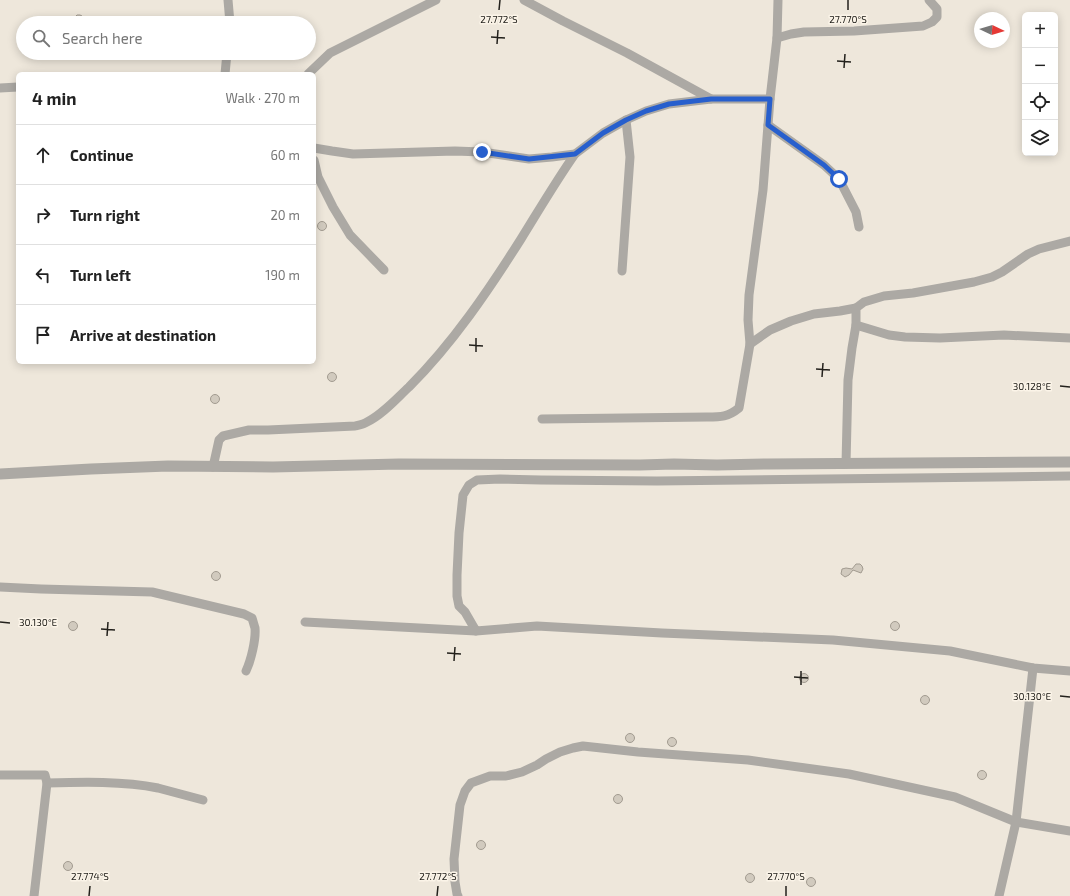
<!DOCTYPE html>
<html lang="en">
<head>
<meta charset="utf-8">
<style>
  :root { --surface:#fff; --page:#f6f6f6; --text:#222; --muted:#767676; --line:#e0e0e0 }
  body { margin:0; font-family:"Exo 2",sans-serif; background:var(--page); color:var(--text) }
  .controls { position:absolute; right:12px; top:12px; display:grid; overflow:hidden; border-radius:6px; box-shadow:0 2px 10px #0003 }
  .controls button { width:36px; height:36px; display:grid; place-items:center; padding:0; border:0; border-bottom:1px solid var(--line); background:var(--surface); color:var(--text); font:20px sans-serif }
  .compass { position:absolute; left:974px; top:12px; width:36px; height:36px; border-radius:50%; background:var(--surface); box-shadow:0 2px 10px #0003; rotate:94deg }
  .stop { position:absolute; width:12px; height:12px; margin:-9px; border:3px solid #275fcd; border-radius:50%; background:#fff }
  .stop.end { background:#275fcd; border-color:#fff; box-shadow:0 1px 4px #0008 }
  .list { margin:0; padding:0; list-style:none }
  h2 { display:flex; justify-content:space-between; align-items:center; height:52px; margin:0; padding:0 16px; font-size:17px }
  h2 small { font-size:13px; font-weight:400; color:var(--muted) }
  .list li { display:grid; grid-template-columns:26px 1fr auto; gap:12px; align-items:center; box-sizing:border-box; height:60px; padding:0 16px; border-top:1px solid var(--line) }
  .list b { display:block; font-size:15px; white-space:nowrap }
  .list em { font-size:13px; font-style:normal; color:var(--muted) }
  .icon { flex:none; width:22px; height:22px; fill:none; stroke:currentColor; stroke-width:2; stroke-linecap:round; stroke-linejoin:round }
  .map { position:relative; flex:none; width:1070px; height:896px; overflow:hidden }
  .search { position:absolute; background:var(--surface); box-shadow:0 2px 10px #0003; left:16px; top:16px; width:300px; height:44px; display:flex; align-items:center; gap:10px; box-sizing:border-box; padding:0 14px; border-radius:22px; color:var(--muted); font-size:15px }
  .panel { position:absolute; background:var(--surface); box-shadow:0 2px 10px #0003; left:16px; top:72px; width:300px; height:292px; border-radius:6px }
  .map>svg:first-child { display:block }
  .building { fill:#d1cabe; stroke:#a29b90 }
  .lines { fill:none; stroke-linecap:round; stroke-linejoin:round }
  .minor { stroke:#aca9a4; stroke-width:9 }
  .tertiary { stroke:#aca9a4; stroke-width:11 }
  .route { stroke:#275fcd; stroke-width:5 }
  .ticks { fill:none; stroke:#23211c; stroke-width:1.5 }
  .ticks-label { font-size:10px; text-anchor:middle; fill:#23211c; stroke:#fbf4e8; stroke-width:3; stroke-linejoin:round; paint-order:stroke }
</style>
</head>
<body>
<div class="map">
<svg width="1070" height="896" viewBox="0 0 1070 896">
  <rect width="100%" height="100%" fill="#eee7db"/>
  <g class="building">
    <polygon points="77,15 80,15 82,16 83,23 72,23 75,17"/>
    <circle cx="322" cy="226" r="4.5"/>
    <circle cx="332" cy="377" r="4.5"/>
    <circle cx="215" cy="399" r="4.5"/>
    <polygon points="856,564 860,564 862,566 863,569 861,573 853,570 849,575 845,577 841,574 842,569 846,568 852,569"/>
    <circle cx="216" cy="576" r="4.5"/>
    <circle cx="895" cy="626" r="4.5"/>
    <circle cx="73" cy="626" r="4.5"/>
    <circle cx="804" cy="678" r="4.5"/>
    <circle cx="925" cy="700" r="4.5"/>
    <circle cx="630" cy="738" r="4.5"/>
    <circle cx="672" cy="742" r="4.5"/>
    <circle cx="982" cy="775" r="4.5"/>
    <circle cx="618" cy="799" r="4.5"/>
    <circle cx="481" cy="845" r="4.5"/>
    <circle cx="68" cy="866" r="4.5"/>
    <circle cx="750" cy="878" r="4.5"/>
    <circle cx="811" cy="882" r="4.5"/>
  </g>
  <g class="lines">
    <g class="minor">
      <polyline points="228,0 230,23"/>
      <polyline points="524,0 563,21 627,53 711,99"/>
      <polyline points="777,38 791,34 804,32 854,31 923,26 932,22 937,17 937,9 929,0"/>
      <polyline points="225,74 227,53"/>
      <polyline points="308,74 330,53 436,0"/>
      <polyline points="0,88 18,87"/>
      <polyline points="770,99 777,38 778,0"/>
      <polyline points="768,125 824,165 839,179 856,212 859,227"/>
      <path d="M314,148L332,151L353,154L455,151L482,152L529,159L552,157L575,154L603,133L626,120L646,111L669,104L711,99H770L763,190L749,295L748,320L750,344L739,408C728,417 721,417 707,417L542,419"/>
      <polyline points="314,160 318,177 333,207 350,235 384,270"/>
      <polyline points="622,271 630,157 626,120"/>
      <polyline points="856,325 889,335 905,337 940,338 1004,335 1070,338"/>
      <polyline points="750,344 770,330 791,321 814,314 840,311 856,308"/>
      <polyline points="846,464 848,380 852,348 856,325 856,308 864,302 884,296 913,293 974,282 992,277 1002,272 1028,254 1039,249 1070,241"/>
      <path d="M213,467L219,440L223,436L249,430H268L355,426C359,425 364,424 367,422C383,414 396,399 409,387C453,343 488,291 521,239C539,210 556,181 575,154"/>
      <polyline points="1070,476 657,481 541,480 500,479 477,480 469,485 463,495 459,533 457,575 457,596 459,606 465,612 476,631 537,626 662,633 833,640 950,651 1033,668 1070,671"/>
      <path d="M0,587L41,589L152,592L244,614L252,618C253,621 254,625 255,628C256,640 251,660 246,671"/>
      <polyline points="305,622 476,631"/>
      <polyline points="0,775 45,775 47,783 34,896"/>
      <path d="M47,783C83,782 123,781 158,788C173,792 188,796 203,800"/>
      <polyline points="458,896 457,894 455,882 454,859 460,805 465,791 471,783 490,776 506,776 522,772 537,765 546,759 560,752 573,748 583,746 638,752 748,760 849,774 955,797 1016,822 1070,831"/>
      <polyline points="999,896 1016,822 1033,668"/>
    </g>
    <polyline class="tertiary" points="0,474 91,469 168,466 273,467 399,464 640,465 674,464 717,465 768,464 1070,462"/>
  </g>
  <g class="lines">
    <polyline class="route" points="482,152 529,159 575,154 603,133 626,120 646,111 669,104 711,99 770,99 768,125 824,165 839,179"/>
  </g>
  <path class="ticks" d="M499,10L500,0M848,10V0M491,37L505,38M497,44L498,30M837,61L851,62M844,68L845,54M469,345L483,346M476,352V338M816,369L830,370M822,377L823,363M1060,386L1070,387M0,622L10,623M101,629L115,630M107,636L108,622M447,653L461,654M454,661L455,647M794,677L808,678M801,685V671M1060,696L1070,697M89,896L90,886M437,896L438,886M786,896V886"/>
  <g class="ticks-label">
    <text x="499" y="23">27.772°S</text>
    <text x="848" y="23">27.770°S</text>
    <text x="1032" y="390">30.128°E</text>
    <text x="38" y="626">30.130°E</text>
    <text x="1032" y="700">30.130°E</text>
    <text x="90" y="880">27.774°S</text>
    <text x="438" y="880">27.772°S</text>
    <text x="786" y="880">27.770°S</text>
  </g>
</svg>
<div class="controls">
<button>+</button>
<button>−</button>
<button><svg class="icon" aria-label="locate" viewBox="0 0 24 24"><circle cx="12" cy="12" r="6"/><path d="M12 2v4M12 18v4M2 12h4M18 12h4"/></svg></button>
<button><svg class="icon" aria-label="layers" viewBox="0 0 24 24"><path d="M12 4l9 5-9 5-9-5zM3 14l9 5 9-5"/></svg></button>
</div>
<svg class="compass" viewBox="-18 -18 36 36"><path d="M0-13l5 13h-10z" fill="#e53935"/><path d="M0 13l5-13h-10z" fill="#767676"/></svg>
<div class="stop" style="left:839px;top:179px"></div>
<div class="stop end" style="left:482px;top:152px"></div>
<div class="search"><svg class="icon" aria-label="search" viewBox="0 0 24 24"><circle cx="10" cy="10" r="6"/><path d="M15 15l6 6"/></svg>Search here</div>
<section class="panel">
<h2>4 min<small>Walk · 270 m</small></h2>
<ul class="list">
<li><svg class="icon" aria-label="ahead" viewBox="0 0 24 24"><path d="M12 20V5M6 11l6-6 6 6"/></svg><div><b>Continue</b></div><em>60 m</em></li>
<li><svg class="icon" aria-label="right" viewBox="0 0 24 24"><path d="M7 20v-9h11M14 6l5 5-5 5"/></svg><div><b>Turn right</b></div><em>20 m</em></li>
<li><svg class="icon" aria-label="left" viewBox="0 0 24 24"><path d="M17 20v-9H6M10 6l-5 5 5 5"/></svg><div><b>Turn left</b></div><em>190 m</em></li>
<li><svg class="icon" aria-label="arrive" viewBox="0 0 24 24"><path d="M6 21V4h12l-3 4 3 4H6"/></svg><div><b>Arrive at destination</b></div></li>
</ul>
</section>
</div>
</body>
</html>
